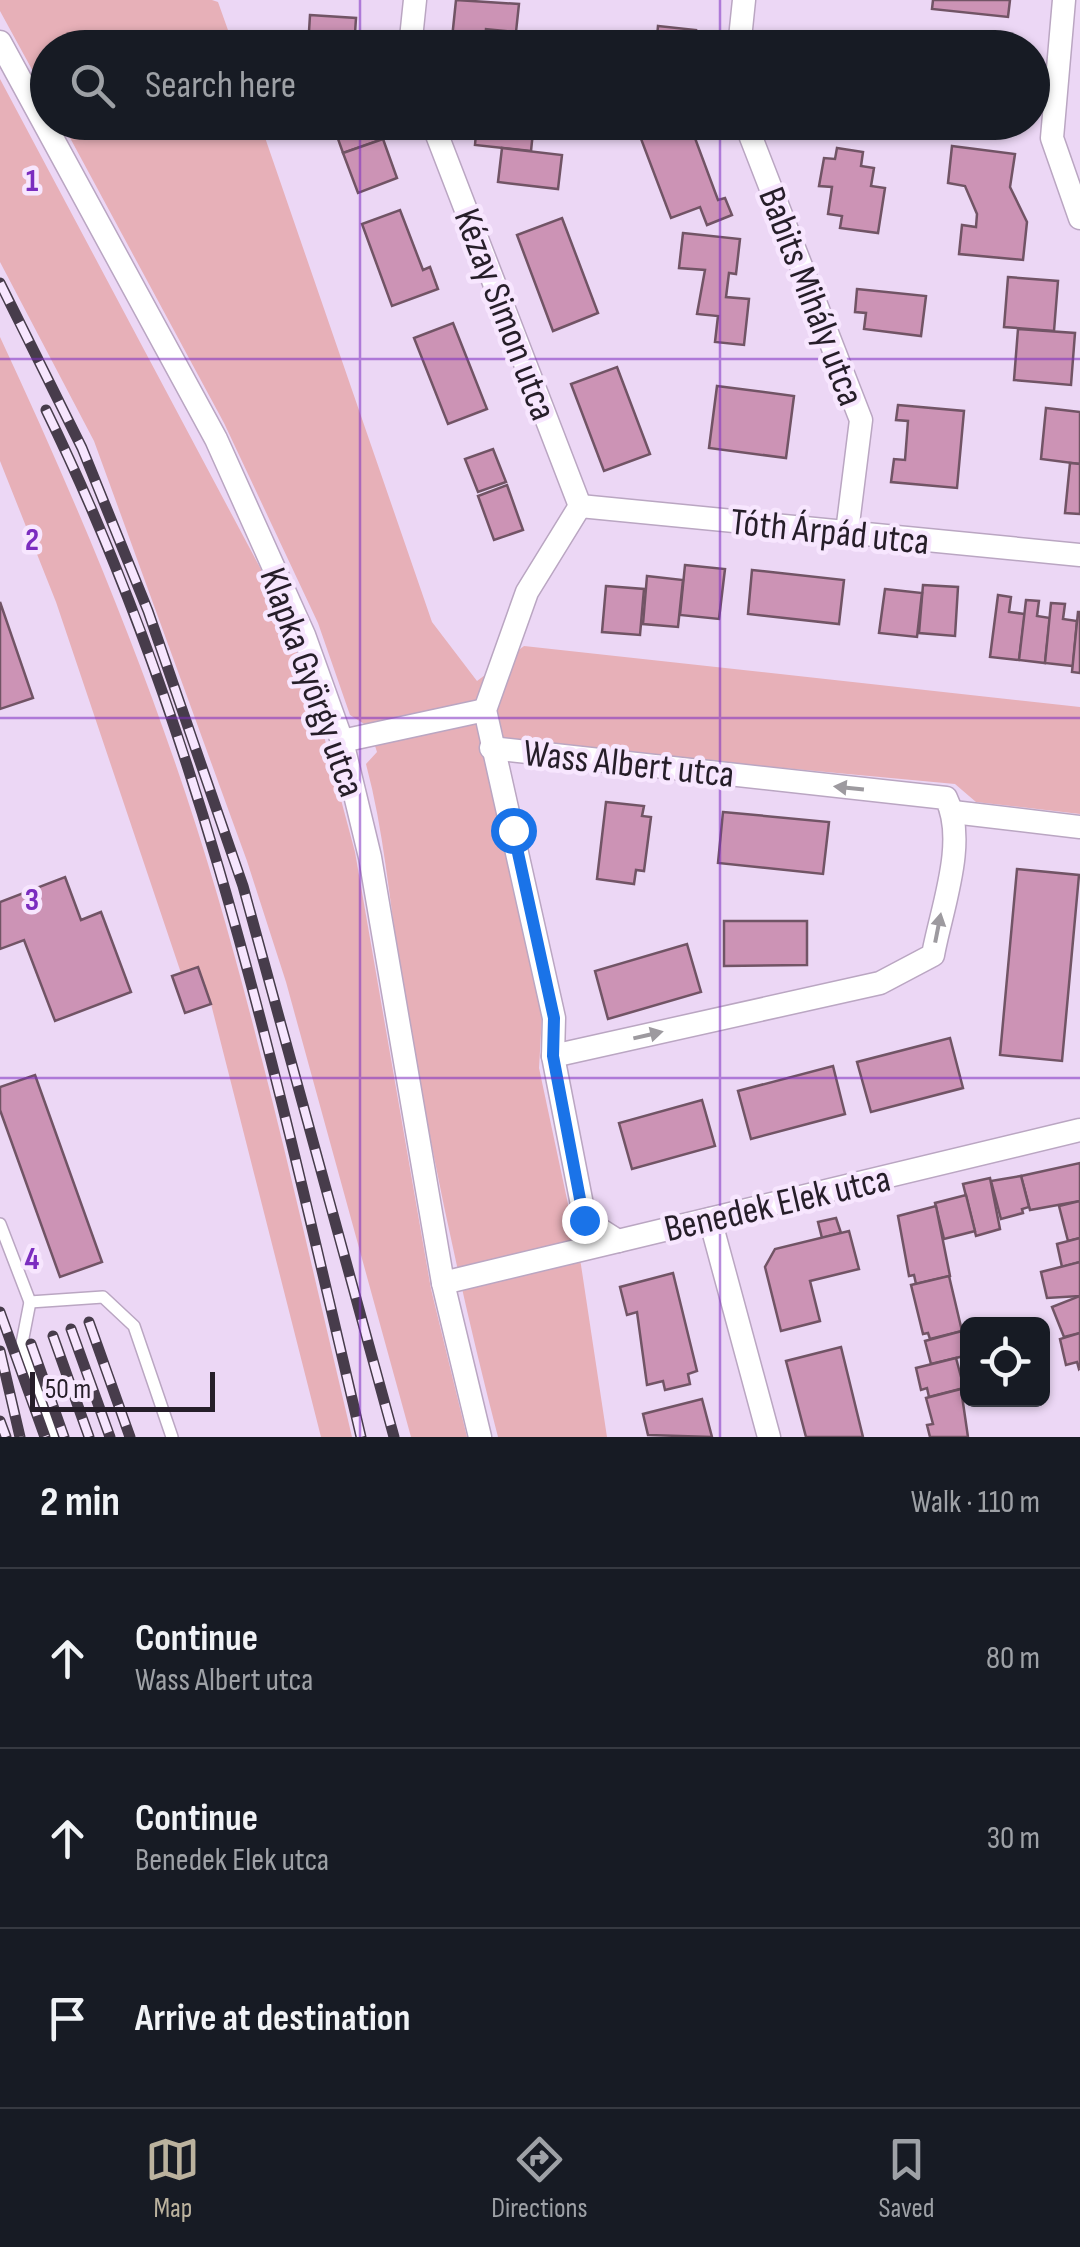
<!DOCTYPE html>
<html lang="en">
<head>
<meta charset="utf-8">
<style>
  :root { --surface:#171b24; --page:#20242c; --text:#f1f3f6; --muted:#9ea1a6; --line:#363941; --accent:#bbb29e }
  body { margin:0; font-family:"Sofia Sans Condensed",sans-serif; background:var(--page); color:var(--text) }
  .controls { position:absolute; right:30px; bottom:30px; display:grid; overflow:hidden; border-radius:15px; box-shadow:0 2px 8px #0004 }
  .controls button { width:90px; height:90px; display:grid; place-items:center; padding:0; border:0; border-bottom:2px solid var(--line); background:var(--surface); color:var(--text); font:50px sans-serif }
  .scale { position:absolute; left:30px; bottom:25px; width:185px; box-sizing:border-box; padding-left:10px; border:5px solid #261e29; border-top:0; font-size:28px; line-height:35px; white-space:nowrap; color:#261e29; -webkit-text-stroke:8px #f7e6fe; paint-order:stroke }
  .stop { position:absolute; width:30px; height:30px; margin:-22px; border:8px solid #1a73e8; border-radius:50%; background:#fff }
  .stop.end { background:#1a73e8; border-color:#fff; box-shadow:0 2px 10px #0008 }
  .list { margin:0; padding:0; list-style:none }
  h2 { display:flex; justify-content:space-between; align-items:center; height:130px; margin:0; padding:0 40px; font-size:42px }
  h2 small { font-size:32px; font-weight:400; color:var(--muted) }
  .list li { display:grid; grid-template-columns:65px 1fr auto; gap:30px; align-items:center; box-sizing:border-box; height:180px; padding:0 40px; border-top:2px solid var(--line) }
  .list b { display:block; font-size:38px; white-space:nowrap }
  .list p { margin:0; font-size:32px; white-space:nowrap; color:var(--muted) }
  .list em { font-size:32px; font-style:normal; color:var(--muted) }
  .icon { flex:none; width:55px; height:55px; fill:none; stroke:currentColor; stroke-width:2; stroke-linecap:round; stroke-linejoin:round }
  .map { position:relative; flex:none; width:1080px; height:1437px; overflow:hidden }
  .search { position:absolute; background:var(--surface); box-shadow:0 2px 8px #0004; left:30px; right:30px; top:30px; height:110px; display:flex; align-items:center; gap:25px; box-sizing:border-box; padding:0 35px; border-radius:55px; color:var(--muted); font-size:38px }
  .sheet { height:670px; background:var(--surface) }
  nav { display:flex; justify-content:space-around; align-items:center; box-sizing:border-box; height:140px; border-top:2px solid var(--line); background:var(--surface); font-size:28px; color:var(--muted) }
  nav a { display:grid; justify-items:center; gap:5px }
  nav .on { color:var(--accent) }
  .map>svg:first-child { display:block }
  .green { fill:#e7b0b8 }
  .building { fill:#cc93b5; stroke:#715465; stroke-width:2.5 }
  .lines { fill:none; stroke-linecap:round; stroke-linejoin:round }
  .lane-casing { stroke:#baa6c2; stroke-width:14 }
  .street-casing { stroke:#baa6c2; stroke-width:25 }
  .lane { stroke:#fff; stroke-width:11 }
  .street { stroke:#fff; stroke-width:22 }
  .rail-casing { stroke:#473c4b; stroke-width:11 }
  .rail { stroke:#f7e6fe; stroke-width:8; stroke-dasharray:22; stroke-linecap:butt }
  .oneway { fill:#9d9a9f }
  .route { stroke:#1a73e8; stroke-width:12 }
  .grid { fill:none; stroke:#7b2cbf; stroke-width:2.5; stroke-opacity:0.55 }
  .labels { text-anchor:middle; stroke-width:9; stroke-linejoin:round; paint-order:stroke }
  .street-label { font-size:38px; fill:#261e29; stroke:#f7e6fe }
  .grid-label { font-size:32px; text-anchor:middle; font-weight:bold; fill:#7b2cbf; stroke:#f7e6fe; stroke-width:9; stroke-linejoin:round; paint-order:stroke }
</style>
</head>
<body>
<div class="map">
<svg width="1080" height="1437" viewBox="0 0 1080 1437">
  <rect width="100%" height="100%" fill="#ecd7f5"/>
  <g class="green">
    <polygon points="0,0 212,0 218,2 234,47 48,48 47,97 0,11"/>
    <polygon points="0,79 298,639 355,852 431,1289 467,1437 411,1437 286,982 247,861 94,441 0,262"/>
    <path d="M62,123H260L432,622L477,681L524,646L1080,707V814L976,802L955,784L480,740L542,1016L539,1068L581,1265L607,1437H498C458,1282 425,1125 400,967C389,899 384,831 366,764L377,752L369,727L350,715L318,623L224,423Z"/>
    <path d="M0,337C84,517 161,703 217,894C269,1072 309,1256 352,1437H321L211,1004L198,968L181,973L56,602L0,461Z"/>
  </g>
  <g class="building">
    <polygon points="456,0 519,4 516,32 486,29 484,48 451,48"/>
    <polygon points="933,0 1010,0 1008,17 932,9"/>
    <polygon points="310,15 356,18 354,48 308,48"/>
    <polygon points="658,26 696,30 694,48 656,48"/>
    <polygon points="332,122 377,122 383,139 343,153"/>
    <polygon points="477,122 534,122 531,151 475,145"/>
    <polygon points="661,122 664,131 689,122 718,200 725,198 732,215 707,225 700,207 671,218 635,123"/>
    <polygon points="383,139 397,178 358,193 343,153"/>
    <polygon points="952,146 1015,154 1010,187 1027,222 1023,260 959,254 962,225 976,227 977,214 965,186 948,183"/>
    <polygon points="502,148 562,155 558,189 498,182"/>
    <polygon points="837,148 863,152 861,166 874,168 871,186 885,188 878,233 840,228 842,216 828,214 832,187 819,186 824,158 835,159"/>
    <polygon points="400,210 423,270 430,267 438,289 392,306 362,224"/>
    <polygon points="562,218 598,313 553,331 517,235"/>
    <polygon points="683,233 740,239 736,274 729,273 726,297 749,299 744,345 715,342 718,316 697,314 705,270 679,268"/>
    <polygon points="1008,277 1058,281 1054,331 1004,327"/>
    <polygon points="857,289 926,296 921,336 864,329 866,313 855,312"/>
    <polygon points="453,323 487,409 448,424 414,338"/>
    <polygon points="1018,329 1075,333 1071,385 1014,380"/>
    <polygon points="617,367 650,454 604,471 571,384"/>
    <polygon points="717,386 794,396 786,458 709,448"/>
    <polygon points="898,405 964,411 957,488 891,482 894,459 905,460 908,421 896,420"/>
    <polygon points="1046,408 1080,412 1080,464 1041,459"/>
    <polygon points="493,449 506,482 478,492 465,459"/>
    <polygon points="1070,463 1080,464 1080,514 1065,513"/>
    <polygon points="507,485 523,530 494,540 478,496"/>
    <polygon points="685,565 725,569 719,619 680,615"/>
    <polygon points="752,570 844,580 839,624 748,614"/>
    <polygon points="647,576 683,580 678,627 643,624"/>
    <polygon points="923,585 958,587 955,636 919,633"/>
    <polygon points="606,586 644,589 640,635 602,632"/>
    <polygon points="885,589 922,593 917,637 879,633"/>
    <polygon points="998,595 1011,597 1009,612 1025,614 1019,660 990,657"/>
    <polygon points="1026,600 1039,601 1037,616 1050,618 1045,663 1019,660"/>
    <polygon points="0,602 33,698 0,709"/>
    <polygon points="1051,603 1065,604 1063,619 1077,621 1073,666 1045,663"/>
    <polygon points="1078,612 1080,612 1080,673 1072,672"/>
    <polygon points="606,802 644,806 642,816 651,817 644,871 636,870 634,884 597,879"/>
    <polygon points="723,812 829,822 823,874 718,863"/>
    <polygon points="1017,869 1079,875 1062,1061 1000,1055"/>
    <polygon points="65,877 81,920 101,912 131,992 55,1021 24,940 0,949 0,902"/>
    <polygon points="724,921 807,921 807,965 724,966"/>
    <polygon points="687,944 701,992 608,1019 595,971"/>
    <polygon points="198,967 211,1004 185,1013 172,976"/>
    <polygon points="950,1038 963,1088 871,1112 857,1062"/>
    <polygon points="833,1066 845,1114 751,1139 738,1091"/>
    <polygon points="35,1075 102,1262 60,1277 0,1110 0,1087"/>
    <polygon points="702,1100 715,1146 632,1169 619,1123"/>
    <polygon points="1080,1163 1080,1201 1030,1210 1021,1176"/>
    <polygon points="1021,1176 1029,1207 1022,1209 1023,1213 1001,1219 991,1181"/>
    <polygon points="990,1178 1000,1229 976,1236 963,1184"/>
    <polygon points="966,1195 975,1231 944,1239 935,1203"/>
    <polygon points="1080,1201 1080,1238 1068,1241 1059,1206"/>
    <polygon points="936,1206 950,1276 916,1284 914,1275 909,1276 898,1216"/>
    <polygon points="836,1218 841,1233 822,1238 818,1222"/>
    <polygon points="849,1231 859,1269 810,1281 820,1321 781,1331 765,1267 775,1249"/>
    <polygon points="1080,1238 1080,1262 1062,1267 1057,1244"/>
    <polygon points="1080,1262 1080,1296 1047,1298 1041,1272"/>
    <polygon points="673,1273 697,1371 688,1374 690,1384 665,1390 663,1381 647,1385 637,1312 627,1315 620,1287"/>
    <polygon points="949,1276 962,1331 930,1339 928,1333 923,1334 911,1285"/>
    <polygon points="1080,1296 1080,1333 1064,1337 1052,1307"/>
    <polygon points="962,1331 968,1355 931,1364 925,1341"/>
    <polygon points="1080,1333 1080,1368 1079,1369 1077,1362 1066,1365 1060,1339"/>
    <polygon points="841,1347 863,1437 806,1437 786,1361"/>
    <polygon points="956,1358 964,1388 929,1397 927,1388 921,1390 916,1368"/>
    <polygon points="961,1389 968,1437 930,1437 927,1425 933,1424 926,1398"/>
    <polygon points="702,1399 712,1437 648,1435 643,1414"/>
  </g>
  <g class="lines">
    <g class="lane-casing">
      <g id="lane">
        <polyline points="0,1224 30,1302 103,1297 134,1326 172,1437"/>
        <polyline points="30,1302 22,1343 53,1437"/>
      </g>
    </g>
    <g class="street-casing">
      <g id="street">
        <polyline points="1064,0 1052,138 1080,218"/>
        <polyline points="0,42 216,439 304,635 342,741 370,857 443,1283 480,1437"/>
        <polyline points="410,48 415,0"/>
        <polyline points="739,48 744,0"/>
        <polyline points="432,122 580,506"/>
        <polyline points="745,122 861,420 847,532"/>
        <polyline points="580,506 527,592 485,710 554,1018 553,1056 585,1220 618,1241 1080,1130"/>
        <polyline points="580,506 1080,555"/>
        <polyline points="342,741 485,710"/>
        <path d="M491,748L946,798C968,841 941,910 933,955L880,983L553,1056"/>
        <polyline points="953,812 1080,827"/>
        <polyline points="710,1219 769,1437"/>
        <polyline points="443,1283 618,1241"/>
      </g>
    </g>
    <use href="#lane" class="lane"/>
    <use href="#street" class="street"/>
    <g class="rail-casing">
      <g id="rail">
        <polyline points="0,283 82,448 148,611 243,886 394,1437"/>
        <path d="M46,410C204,733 279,1089 361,1437"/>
        <polyline points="0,1312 45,1437"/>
        <polyline points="89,1322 130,1437"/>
        <polyline points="71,1329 110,1437"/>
        <polyline points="53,1336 89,1437"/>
        <polyline points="31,1344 64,1437"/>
        <polyline points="0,1351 20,1437"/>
        <polyline points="0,1421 6,1437"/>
      </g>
    </g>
    <use href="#rail" class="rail"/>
  </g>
  <defs><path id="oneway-solid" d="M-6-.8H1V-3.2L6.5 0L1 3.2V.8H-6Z" transform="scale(2.5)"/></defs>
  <g class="oneway">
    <use href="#oneway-solid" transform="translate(849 788) rotate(-174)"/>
    <use href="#oneway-solid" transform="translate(938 928) rotate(-79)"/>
    <use href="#oneway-solid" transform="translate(648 1035) rotate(-13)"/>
  </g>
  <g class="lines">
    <polyline class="route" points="513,830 554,1018 553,1056 584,1220"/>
  </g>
  <path class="grid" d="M360,0V48M720,0V48M360,122V1437M720,122V1437M0,359H1080M0,718H1080M0,1078H1080"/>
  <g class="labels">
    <g class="street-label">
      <text transform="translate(812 296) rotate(69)" y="13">Babits Mihály utca</text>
      <text transform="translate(506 314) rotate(69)" y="13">Kézay Simon utca</text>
      <text transform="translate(830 531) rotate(6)" y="13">Tóth Árpád utca</text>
      <text transform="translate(313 682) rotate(70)" y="13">Klapka György utca</text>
      <text transform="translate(629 763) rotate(6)" y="13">Wass Albert utca</text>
      <text transform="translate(777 1203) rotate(-13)" y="13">Benedek Elek utca</text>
    </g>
  </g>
  <g class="grid-label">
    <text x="32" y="191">1</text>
    <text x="32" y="550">2</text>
    <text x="32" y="910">3</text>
    <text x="32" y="1269">4</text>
  </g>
</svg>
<div class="controls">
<button><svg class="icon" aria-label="locate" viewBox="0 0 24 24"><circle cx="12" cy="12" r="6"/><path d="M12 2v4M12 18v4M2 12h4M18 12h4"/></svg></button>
</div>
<div class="scale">50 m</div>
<div class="stop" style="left:513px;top:830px"></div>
<div class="stop end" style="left:584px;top:1220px"></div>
<div class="search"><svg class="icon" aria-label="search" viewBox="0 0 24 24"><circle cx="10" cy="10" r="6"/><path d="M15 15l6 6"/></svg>Search here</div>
</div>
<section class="sheet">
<h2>2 min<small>Walk · 110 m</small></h2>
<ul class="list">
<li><svg class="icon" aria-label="ahead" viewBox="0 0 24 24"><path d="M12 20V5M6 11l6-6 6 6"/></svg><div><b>Continue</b><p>Wass Albert utca</p></div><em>80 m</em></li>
<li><svg class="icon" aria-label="ahead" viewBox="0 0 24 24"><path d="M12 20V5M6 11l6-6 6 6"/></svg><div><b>Continue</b><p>Benedek Elek utca</p></div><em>30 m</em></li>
<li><svg class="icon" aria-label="arrive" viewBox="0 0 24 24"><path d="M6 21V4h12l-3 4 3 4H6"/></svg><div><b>Arrive at destination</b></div></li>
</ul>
</section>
<nav>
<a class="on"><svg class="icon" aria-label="map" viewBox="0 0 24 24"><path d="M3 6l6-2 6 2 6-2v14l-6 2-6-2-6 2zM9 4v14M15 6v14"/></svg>Map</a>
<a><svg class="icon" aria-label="directions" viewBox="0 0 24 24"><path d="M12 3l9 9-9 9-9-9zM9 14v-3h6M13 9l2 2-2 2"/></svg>Directions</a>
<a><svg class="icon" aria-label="saved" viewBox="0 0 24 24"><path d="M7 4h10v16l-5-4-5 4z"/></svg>Saved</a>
</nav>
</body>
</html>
